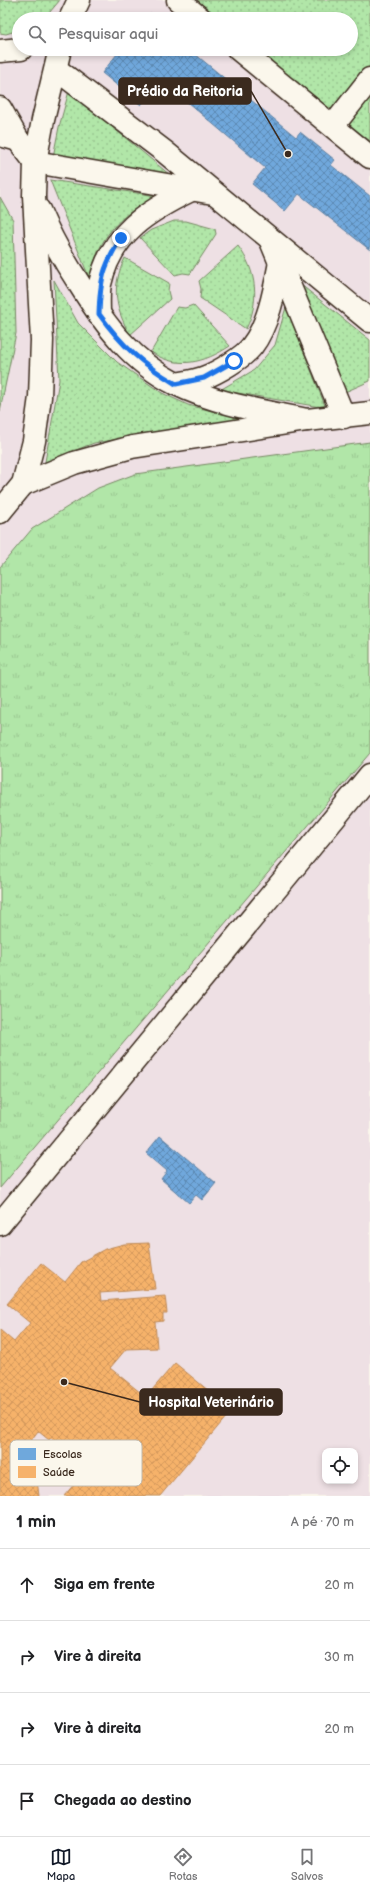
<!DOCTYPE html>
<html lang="pt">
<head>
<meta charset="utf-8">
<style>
  :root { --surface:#fff; --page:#f6f6f6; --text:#202124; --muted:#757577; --line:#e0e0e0; --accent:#111827 }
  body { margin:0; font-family:"Balsamiq Sans",sans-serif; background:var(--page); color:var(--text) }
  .controls { position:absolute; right:12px; bottom:12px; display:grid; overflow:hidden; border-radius:8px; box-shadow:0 2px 6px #0003 }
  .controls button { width:36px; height:36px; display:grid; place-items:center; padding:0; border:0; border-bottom:1px solid var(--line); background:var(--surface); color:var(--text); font:20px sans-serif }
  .stop { position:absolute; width:12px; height:12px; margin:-9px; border:3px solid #1a73e8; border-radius:50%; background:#fff }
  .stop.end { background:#1a73e8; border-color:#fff; box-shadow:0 1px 4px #0008 }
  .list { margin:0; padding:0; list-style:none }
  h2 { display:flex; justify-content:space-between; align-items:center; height:52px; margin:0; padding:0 16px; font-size:17px }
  h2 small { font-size:13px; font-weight:400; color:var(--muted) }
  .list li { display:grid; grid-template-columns:26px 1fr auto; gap:12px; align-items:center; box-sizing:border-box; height:72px; padding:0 16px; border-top:1px solid var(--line) }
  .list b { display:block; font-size:15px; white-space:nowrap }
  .list em { font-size:13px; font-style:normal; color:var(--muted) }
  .icon { flex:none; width:22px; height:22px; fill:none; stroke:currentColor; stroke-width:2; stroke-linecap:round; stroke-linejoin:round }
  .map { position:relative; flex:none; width:370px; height:1496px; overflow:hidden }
  .search { position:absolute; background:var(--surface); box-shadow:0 2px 6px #0003; left:12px; right:12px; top:12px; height:44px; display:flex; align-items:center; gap:10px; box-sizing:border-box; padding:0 14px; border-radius:22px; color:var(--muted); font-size:15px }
  .sheet { height:340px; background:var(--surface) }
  nav { display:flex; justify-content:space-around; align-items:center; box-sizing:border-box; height:56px; border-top:1px solid var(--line); background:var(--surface); font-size:11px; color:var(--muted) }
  nav a { display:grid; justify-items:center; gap:2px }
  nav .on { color:var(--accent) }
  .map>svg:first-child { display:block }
  .built { fill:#eee0e4; fill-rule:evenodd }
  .grass { fill:url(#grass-tufts); stroke:#768863 }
  .park { fill:url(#park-dots); stroke:#768863 }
  .schools { fill:url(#schools-cross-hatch); stroke:#5f82a3 }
  .health { fill:url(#health-cross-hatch); stroke:#be8954 }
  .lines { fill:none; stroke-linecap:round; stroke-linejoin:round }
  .minor-casing { stroke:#3b2a1e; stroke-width:25 }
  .minor { stroke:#fbf7ec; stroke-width:22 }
  .route { stroke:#1a73e8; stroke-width:5 }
  .key { fill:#fbf7ec; stroke:#c1baae; stroke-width:1 }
  .key-label { font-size:11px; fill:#3b2a1e }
  .leader { fill:none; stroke:#3b2a1e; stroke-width:1.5 }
  .callout-dot { fill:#3b2a1e; stroke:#fbf7ec; stroke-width:1.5 }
  .callout { fill:#3b2a1e; stroke:#3b2a1e; stroke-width:1.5 }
  .callout-label { font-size:14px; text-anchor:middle; font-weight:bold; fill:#fff }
</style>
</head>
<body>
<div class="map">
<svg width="370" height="1496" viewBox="0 0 370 1496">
  <defs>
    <pattern id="grass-tufts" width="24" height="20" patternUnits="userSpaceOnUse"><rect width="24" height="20" fill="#b1e6a8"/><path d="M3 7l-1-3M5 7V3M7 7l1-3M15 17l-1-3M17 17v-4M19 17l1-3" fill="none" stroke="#99c590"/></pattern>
    <pattern id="park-dots" width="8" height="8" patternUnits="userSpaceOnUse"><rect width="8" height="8" fill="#b1e6a8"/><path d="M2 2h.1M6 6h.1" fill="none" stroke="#99c590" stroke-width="1.8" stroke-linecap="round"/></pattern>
    <pattern id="schools-cross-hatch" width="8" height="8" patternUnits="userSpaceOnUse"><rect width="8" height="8" fill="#6fa8dc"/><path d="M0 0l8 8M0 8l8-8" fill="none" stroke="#5c89b2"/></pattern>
    <pattern id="health-cross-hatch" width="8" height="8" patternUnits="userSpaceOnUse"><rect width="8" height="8" fill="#f6b26b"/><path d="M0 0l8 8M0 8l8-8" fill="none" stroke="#d4995c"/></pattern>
  </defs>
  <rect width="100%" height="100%" fill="#fbf7ec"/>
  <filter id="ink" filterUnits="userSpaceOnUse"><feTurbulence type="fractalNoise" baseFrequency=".025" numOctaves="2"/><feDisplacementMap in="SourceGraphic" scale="8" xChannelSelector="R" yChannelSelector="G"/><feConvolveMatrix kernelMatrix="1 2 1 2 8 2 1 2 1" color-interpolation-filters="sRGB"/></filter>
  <g filter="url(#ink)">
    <path class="built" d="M0,0H370V1496H0ZM19,19H351V49H19ZM325,1451H355V1481H325Z"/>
    <polygon class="grass" points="370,442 370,753 0,1188 0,567 32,529 98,488 135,474"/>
    <g class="park">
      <polygon points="0,0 60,0 44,19 19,19 19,30 6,34 0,33"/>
      <polygon points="193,0 370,0 370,141 255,49 351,49 351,19 217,19"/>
      <polygon points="69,91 170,175 53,157 59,127"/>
      <path d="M50,180L157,196C119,215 97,238 90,280Z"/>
      <polygon points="0,197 13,220 16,333 0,411"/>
      <polygon points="174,221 186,221 215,229 216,234 190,274 183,273 175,275 140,238 151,230"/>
      <path d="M238,246C257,271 260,301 246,329L200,298L201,289L199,281Z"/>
      <path d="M125,258L169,283L168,291L170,299L130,335C115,308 111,287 125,258Z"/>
      <polygon points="54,280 78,323 117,362 162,393 188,405 244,419 94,443 45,462 59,380"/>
      <polygon points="300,284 370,340 370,381 345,392"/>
      <path d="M193,305L230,346C204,363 178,370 151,352L177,307L185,308Z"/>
      <polygon points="286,307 326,408 220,390 254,370 275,345"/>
    </g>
    <g class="schools">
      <polygon points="150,13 157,19 145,19"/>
      <polygon points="121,49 189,49 296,137 300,132 335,160 331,165 370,196 370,250 299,194 285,211 252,184 265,168 161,80 141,105 102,73"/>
      <polygon points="160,1136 216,1183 202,1200 196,1195 189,1203 161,1179 167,1171 146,1153"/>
    </g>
    <polygon class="health" points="149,1243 155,1289 100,1293 101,1301 165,1296 167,1313 163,1313 163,1321 155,1322 157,1348 126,1349 110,1368 146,1397 175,1363 232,1410 160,1496 64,1496 87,1469 51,1438 49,1440 38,1431 32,1439 39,1496 0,1496 0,1330 14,1342 30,1323 7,1304 41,1263 65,1282 81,1262 105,1249 124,1244"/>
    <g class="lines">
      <g class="minor-casing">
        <g id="minor">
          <polyline points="178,0 201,19"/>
          <polyline points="70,19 79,0"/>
          <polyline points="238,49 370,157"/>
          <polyline points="0,51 21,49"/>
          <polyline points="56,69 165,152 370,321"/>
          <polyline points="0,108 18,140"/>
          <polyline points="333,126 370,79"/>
          <polyline points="0,135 18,140 35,162 213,193"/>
          <path d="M39,210C50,236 64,261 80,285C105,325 132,362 176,384C216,404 263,411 307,420"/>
          <polyline points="271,241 344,417"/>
          <path d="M99,315C99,305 98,293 100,284C111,233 148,211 191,190"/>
          <path d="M176,384C185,382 195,381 203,378C217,373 244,357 252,346C269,324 275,288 280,262"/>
          <polyline points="23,484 74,463 132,447 307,420 370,413"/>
          <polyline points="0,512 23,484 34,441 40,397 42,340 34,196 35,162 43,120 60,49"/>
          <polyline points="0,1224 370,775"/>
        </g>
      </g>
      <use href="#minor" class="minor"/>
    </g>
  </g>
  <g class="lines" filter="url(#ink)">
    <path class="route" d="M121,238C103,267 100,280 99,314C123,347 141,363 176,384L204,378L234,361"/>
  </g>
  <rect x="10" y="1440" width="132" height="46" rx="6" class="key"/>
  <rect x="18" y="1448" width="18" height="12" fill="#6fa8dc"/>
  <rect x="18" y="1466" width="18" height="12" fill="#f6b26b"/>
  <g class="key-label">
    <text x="43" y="1458">Escolas</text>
    <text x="43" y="1476">Saúde</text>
  </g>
  <path class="leader" d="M288 154L251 91M64 1382L140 1402"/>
  <g class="callout-dot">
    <circle cx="288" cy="154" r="4"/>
    <circle cx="64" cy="1382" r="4"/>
  </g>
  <g class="callout">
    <rect x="119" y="78" width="132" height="26" rx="4"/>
    <rect x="140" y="1389" width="142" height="26" rx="4"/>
  </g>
  <g class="callout-label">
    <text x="185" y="96">Prédio da Reitoria</text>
    <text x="211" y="1407">Hospital Veterinário</text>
  </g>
</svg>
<div class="controls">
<button><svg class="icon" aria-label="locate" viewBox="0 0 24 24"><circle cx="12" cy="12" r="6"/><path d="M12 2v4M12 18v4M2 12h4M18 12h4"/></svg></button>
</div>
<div class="stop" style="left:234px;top:361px"></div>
<div class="stop end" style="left:121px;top:238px"></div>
<div class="search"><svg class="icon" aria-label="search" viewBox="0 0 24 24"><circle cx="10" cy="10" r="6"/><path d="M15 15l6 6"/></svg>Pesquisar aqui</div>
</div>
<section class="sheet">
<h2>1 min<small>A pé · 70 m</small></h2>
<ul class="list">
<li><svg class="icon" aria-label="ahead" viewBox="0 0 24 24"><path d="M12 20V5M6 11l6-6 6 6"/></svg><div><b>Siga em frente</b></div><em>20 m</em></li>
<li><svg class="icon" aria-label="right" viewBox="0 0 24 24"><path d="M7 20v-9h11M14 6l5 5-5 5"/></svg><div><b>Vire à direita</b></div><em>30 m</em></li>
<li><svg class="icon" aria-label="right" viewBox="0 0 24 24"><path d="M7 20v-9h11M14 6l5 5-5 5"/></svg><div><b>Vire à direita</b></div><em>20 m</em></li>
<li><svg class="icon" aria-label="arrive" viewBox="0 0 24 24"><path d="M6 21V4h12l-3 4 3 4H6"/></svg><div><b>Chegada ao destino</b></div></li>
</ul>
</section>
<nav>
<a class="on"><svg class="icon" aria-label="map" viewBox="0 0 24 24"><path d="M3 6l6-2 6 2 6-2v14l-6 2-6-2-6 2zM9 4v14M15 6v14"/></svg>Mapa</a>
<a><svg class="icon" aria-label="directions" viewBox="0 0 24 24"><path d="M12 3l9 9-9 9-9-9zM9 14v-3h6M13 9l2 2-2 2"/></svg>Rotas</a>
<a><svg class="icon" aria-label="saved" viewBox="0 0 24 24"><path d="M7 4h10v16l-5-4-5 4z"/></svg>Salvos</a>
</nav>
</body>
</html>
